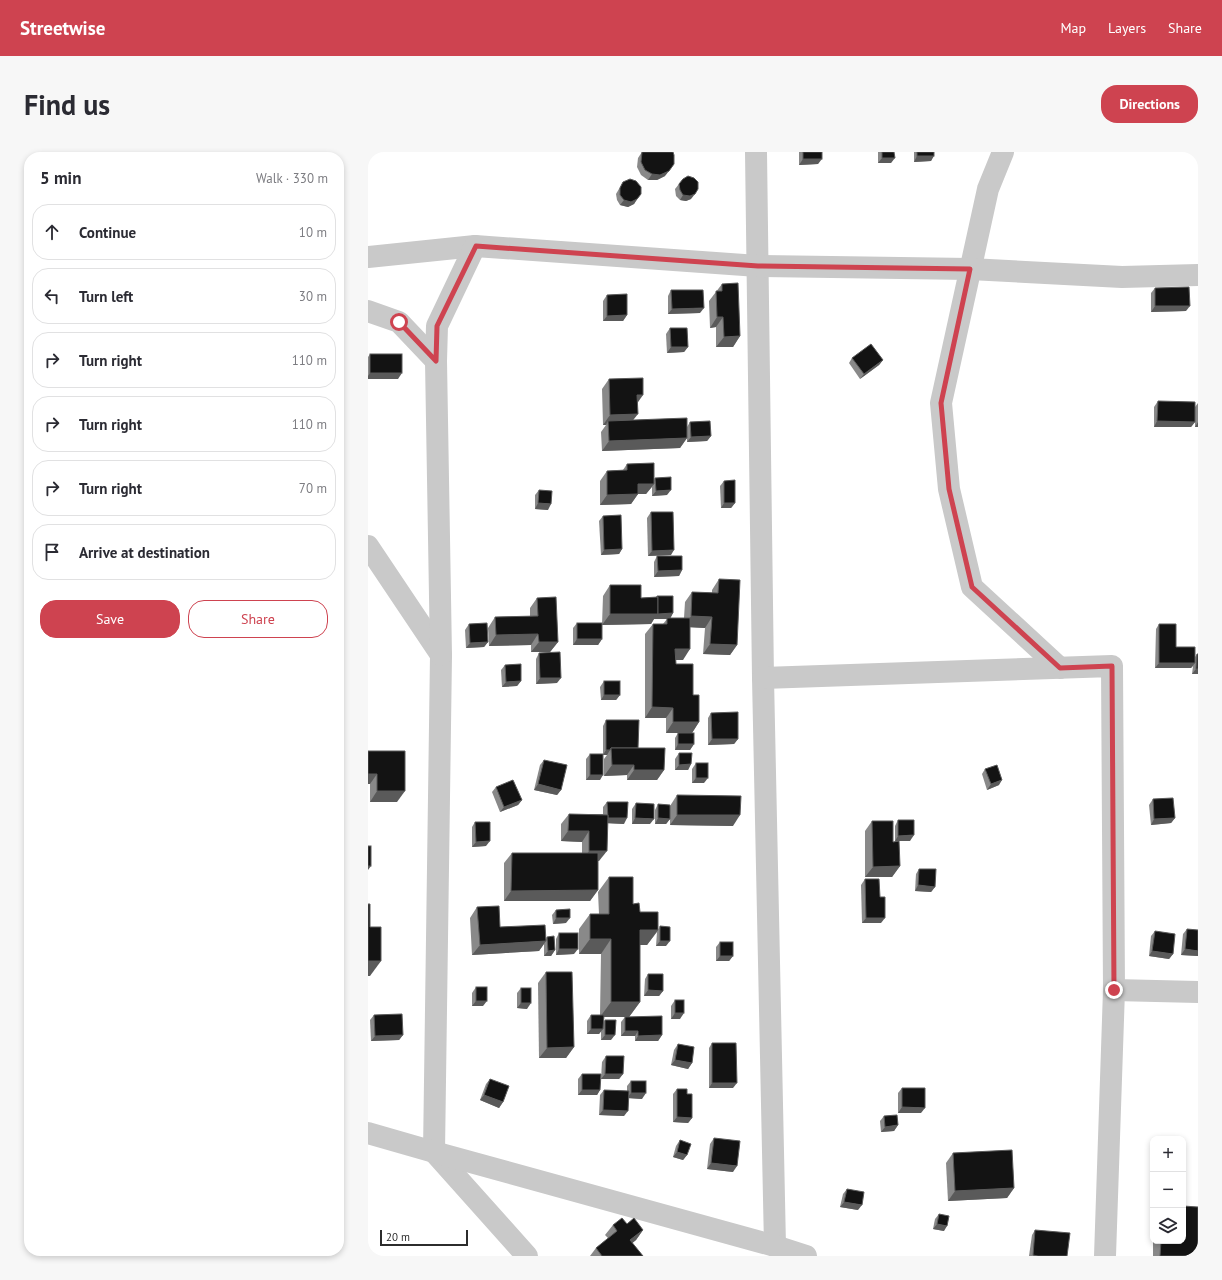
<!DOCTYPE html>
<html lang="en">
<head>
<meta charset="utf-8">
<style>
  :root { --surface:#fff; --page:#f7f7f7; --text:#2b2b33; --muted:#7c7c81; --line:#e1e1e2; --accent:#ce4350 }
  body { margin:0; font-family:"PT Sans",sans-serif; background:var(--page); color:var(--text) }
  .controls { position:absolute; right:12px; bottom:12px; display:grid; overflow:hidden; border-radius:8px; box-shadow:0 2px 6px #0003 }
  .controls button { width:36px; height:36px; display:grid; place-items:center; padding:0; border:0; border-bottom:1px solid var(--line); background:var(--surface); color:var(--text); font:20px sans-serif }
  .scale { position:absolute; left:12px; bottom:10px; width:88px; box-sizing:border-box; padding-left:4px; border:2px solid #2c2c2c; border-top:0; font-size:11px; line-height:14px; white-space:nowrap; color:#2c2c2c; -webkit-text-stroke:3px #fff; paint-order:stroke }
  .stop { position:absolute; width:12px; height:12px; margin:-9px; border:3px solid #ce4350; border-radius:50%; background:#fff }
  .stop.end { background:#ce4350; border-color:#fff; box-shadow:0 1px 4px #0008 }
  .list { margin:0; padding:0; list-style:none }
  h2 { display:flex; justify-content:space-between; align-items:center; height:52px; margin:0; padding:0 16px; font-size:17px }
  h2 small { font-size:13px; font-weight:400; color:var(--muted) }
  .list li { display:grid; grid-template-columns:26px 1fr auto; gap:12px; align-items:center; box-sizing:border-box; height:56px; margin:0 8px 8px; padding:0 8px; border:1px solid var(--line); border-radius:16px }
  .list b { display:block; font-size:15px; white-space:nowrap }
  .list em { font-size:13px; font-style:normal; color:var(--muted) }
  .actions { display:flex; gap:8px; padding:12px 16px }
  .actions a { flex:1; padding:9px 0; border:1px solid var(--accent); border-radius:16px; text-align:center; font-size:14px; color:var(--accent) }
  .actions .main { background:var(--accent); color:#fff }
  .icon { flex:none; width:22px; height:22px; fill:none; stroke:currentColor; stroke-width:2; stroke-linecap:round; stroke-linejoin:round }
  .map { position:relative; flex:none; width:830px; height:1104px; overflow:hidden; border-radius:16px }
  header { display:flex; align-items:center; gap:24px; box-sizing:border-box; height:56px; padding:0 20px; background:var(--accent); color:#fff }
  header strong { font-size:19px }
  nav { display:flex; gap:22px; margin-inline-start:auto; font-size:14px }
  .intro { display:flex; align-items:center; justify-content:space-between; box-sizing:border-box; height:96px; padding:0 24px }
  h1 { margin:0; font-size:28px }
  .button { padding:10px 18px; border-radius:16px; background:var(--accent); color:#fff; font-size:14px; font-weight:700 }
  main { display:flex; gap:24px; padding:0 24px }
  aside { flex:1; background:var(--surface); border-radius:16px; box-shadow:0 2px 6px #0003 }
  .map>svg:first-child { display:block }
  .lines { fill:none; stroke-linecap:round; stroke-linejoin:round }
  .street { stroke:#c9c9c9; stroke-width:22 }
  .wall { fill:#898989 }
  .shaded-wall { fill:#5a5a5a }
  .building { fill:#131313; stroke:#5a5a5a }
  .route { stroke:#ce4350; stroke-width:5 }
</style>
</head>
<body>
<header>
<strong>Streetwise</strong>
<nav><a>Map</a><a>Layers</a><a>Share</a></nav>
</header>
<div class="intro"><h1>Find us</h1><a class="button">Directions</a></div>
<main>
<aside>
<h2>5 min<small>Walk · 330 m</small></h2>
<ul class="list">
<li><svg class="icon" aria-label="ahead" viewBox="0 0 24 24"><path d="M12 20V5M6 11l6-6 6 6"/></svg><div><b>Continue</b></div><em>10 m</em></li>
<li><svg class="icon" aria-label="left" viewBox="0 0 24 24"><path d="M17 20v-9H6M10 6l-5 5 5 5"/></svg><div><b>Turn left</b></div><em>30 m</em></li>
<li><svg class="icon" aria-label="right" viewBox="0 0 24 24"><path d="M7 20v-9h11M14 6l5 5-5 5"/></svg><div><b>Turn right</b></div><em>110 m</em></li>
<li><svg class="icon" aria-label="right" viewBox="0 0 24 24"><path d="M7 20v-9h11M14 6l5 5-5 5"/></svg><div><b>Turn right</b></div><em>110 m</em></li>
<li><svg class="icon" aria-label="right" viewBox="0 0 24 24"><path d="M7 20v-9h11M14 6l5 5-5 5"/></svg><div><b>Turn right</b></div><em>70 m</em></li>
<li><svg class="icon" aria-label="arrive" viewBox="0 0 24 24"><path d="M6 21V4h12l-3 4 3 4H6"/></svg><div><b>Arrive at destination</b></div></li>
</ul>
<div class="actions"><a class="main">Save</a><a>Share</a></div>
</aside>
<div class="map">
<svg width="830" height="1104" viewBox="0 0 830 1104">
  <rect width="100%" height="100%" fill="#fff"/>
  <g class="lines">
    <g class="street">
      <polyline points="388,0 395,526 407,1094"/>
      <polyline points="635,0 620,37 573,251 581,337 604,435 692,516"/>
      <polyline points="0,105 107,94 390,114 602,117 754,125 830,123"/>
      <polyline points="0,159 31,170 68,209"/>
      <polyline points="0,394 73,503 66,1000 159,1104"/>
      <polyline points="73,503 68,209 69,174 107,94"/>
      <polyline points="395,526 744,514 746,838 737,1104"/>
      <polyline points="746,838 830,840"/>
      <polyline points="0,981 66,1000 407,1094 438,1104"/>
    </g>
  </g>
  <g class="wall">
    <polygon points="274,0 297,24 289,28 280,28 273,23 269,15 270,6"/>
    <polygon points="431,0 454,0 450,12 431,13"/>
    <polygon points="510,0 526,0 523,11 510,11"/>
    <polygon points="546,0 566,0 563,9 546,10"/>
    <polygon points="315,27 323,47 318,49 312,48 308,44 307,37"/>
    <polygon points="255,30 273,42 266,52 260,55 252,53 249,48 248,42"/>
    <polygon points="354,132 372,184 365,195 348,195 348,175 342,176 341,149"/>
    <polygon points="787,136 818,159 783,160 783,141"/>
    <polygon points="303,138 332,161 300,162 300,144"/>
    <polygon points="239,143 259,163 255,169 235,169 235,149"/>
    <polygon points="302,176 320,195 316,200 299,201 298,182"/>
    <polygon points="2,202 30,227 0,227 0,205"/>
    <polygon points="484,206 515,208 511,213 492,227 481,211"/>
    <polygon points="241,227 269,251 265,268 319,275 322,270 343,284 339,289 319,290 319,286 312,296 234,299 233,280 238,273 235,273 234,237"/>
    <polygon points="790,249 827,255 830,251 830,275 827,275 827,270 823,275 786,275 786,255"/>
    <polygon points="259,312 286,328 287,326 299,343 284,344 284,335 278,342 270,342 263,352 232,353 232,329 239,319 255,318"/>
    <polygon points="356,329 367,351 363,356 353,356 352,334"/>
    <polygon points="171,338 180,358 167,357 167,343"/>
    <polygon points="283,360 303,403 280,404 279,366"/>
    <polygon points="235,364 254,397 251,402 233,403 231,369"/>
    <polygon points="289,404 314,418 311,424 286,425 286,410"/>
    <polygon points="351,427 369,493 362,503 335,502 337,476 322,475 315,508 307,508 308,512 325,543 331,570 324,581 326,592 322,598 307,598 307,586 310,581 298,581 298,566 277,566 277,482 285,472 295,472 299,467 286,467 283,472 234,473 235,444 242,433 273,446 288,445 289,444 305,461 302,466 316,466 317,450 324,440 344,441 344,438"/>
    <polygon points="169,446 190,490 182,500 163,500 163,493 121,494 120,476 127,465 162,464 162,456"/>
    <polygon points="209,471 234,487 230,493 205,493 205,476"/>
    <polygon points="101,472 120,490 116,495 98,496 97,478"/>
    <polygon points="791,472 808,495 827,505 829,502 830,522 824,522 825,514 823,516 787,516 788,477"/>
    <polygon points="171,501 189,531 168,532 168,507"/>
    <polygon points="137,513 153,529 149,534 134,535 133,518"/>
    <polygon points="236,529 252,543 248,548 233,548 232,535"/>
    <polygon points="343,561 370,587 366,592 340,593 340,566"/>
    <polygon points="238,568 296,618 289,628 259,628 259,623 236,624 236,607 239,603 235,603 232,628 218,628 218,607 222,602 235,602 235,574"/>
    <polygon points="0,599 29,650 2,650 2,632"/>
    <polygon points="311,601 323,612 320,618 307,618 307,607"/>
    <polygon points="176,608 193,638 189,643 166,638 172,613"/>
    <polygon points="328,611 336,631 324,631 324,617"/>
    <polygon points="617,617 631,633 619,638 614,622"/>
    <polygon points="128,635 154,648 150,653 132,660 124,640"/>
    <polygon points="309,643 365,674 302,673 302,654"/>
    <polygon points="785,647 807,666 803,671 783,673 781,653"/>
    <polygon points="239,650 256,672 239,671 231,709 230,709 230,738 222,749 136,749 136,711 144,701 214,701 214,690 193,689 193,672 201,662 235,662 235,655"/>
    <polygon points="268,651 282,672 264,672 264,657"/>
    <polygon points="290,652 302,667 298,672 287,672 287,658"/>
    <polygon points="530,668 542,689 527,689 527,674"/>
    <polygon points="504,669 525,690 532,714 524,725 497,725 497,679"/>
    <polygon points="107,670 118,694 104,695 104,675"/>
    <polygon points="551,717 567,735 563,740 547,739 548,722"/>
    <polygon points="241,725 265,752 272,760 290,778 292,774 298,794 288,794 289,780 279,793 272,793 272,850 261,865 294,883 290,889 267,889 267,884 253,884 253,870 257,865 236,865 235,871 237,868 243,888 233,888 233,879 231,882 219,882 219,869 223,863 232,863 233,802 211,802 211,777 222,762 231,762 230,740"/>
    <polygon points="497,727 512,745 513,771 494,771 493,733"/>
    <polygon points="109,755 132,775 178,787 179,785 187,798 183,804 176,804 176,792 171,799 104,803 102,766"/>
    <polygon points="188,758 198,771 185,772 184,763"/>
    <polygon points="819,777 830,804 813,803 815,782"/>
    <polygon points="787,779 805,802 801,807 781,804 783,784"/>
    <polygon points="191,781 206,802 188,803 188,787"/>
    <polygon points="352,790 365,804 361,809 348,809 348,795"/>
    <polygon points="178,820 206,895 198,906 171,906 170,831"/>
    <polygon points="280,822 295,839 291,844 276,844 277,827"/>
    <polygon points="108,835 115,854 104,854 104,841"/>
    <polygon points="153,836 159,857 149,856 149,841"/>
    <polygon points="307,848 312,867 303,867 303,854"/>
    <polygon points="6,863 35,883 31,888 3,889 2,868"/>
    <polygon points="344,891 365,936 341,936 341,896"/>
    <polygon points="310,892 324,911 320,917 303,913 306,898"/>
    <polygon points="238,904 255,922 251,927 233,927 234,910"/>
    <polygon points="214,922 232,938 229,943 210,943 210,927"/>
    <polygon points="122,927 135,950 131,956 112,948 118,932"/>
    <polygon points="263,929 274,947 260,946 256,964 231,963 232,943 236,938 259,939 259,934"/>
    <polygon points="534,936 553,961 530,961 530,941"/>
    <polygon points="309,937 319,942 324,966 320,971 305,970 305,942"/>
    <polygon points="516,964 530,973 526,979 513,980 512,969"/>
    <polygon points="346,986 365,1020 339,1017 342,992"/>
    <polygon points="312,988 319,1003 315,1008 305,1005 308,994"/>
    <polygon points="585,1001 646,1036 639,1046 580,1049 578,1011"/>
    <polygon points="479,1037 490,1058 472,1055 475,1042"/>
    <polygon points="571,1062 576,1079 565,1077 567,1067"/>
    <polygon points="259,1072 275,1078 268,1088 264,1091 275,1104 222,1104 228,1096 240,1086 237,1083 245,1073"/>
    <polygon points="667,1078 699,1104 661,1104 664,1083"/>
    <polygon points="785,1089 815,1089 830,1104 785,1104"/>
  </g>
  <g class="shaded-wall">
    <polygon points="549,4 566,4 563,9 546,10"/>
    <polygon points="514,6 527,6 523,11 510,11"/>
    <polygon points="435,7 454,7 450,12 431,13"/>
    <polygon points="301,19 297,24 289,28 280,28 284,22"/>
    <polygon points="327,42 323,47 318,49 312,48 315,43"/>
    <polygon points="269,47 266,52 260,55 252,53 256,48"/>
    <polygon points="787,154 822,154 818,159 783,160"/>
    <polygon points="336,156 332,161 300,162 304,157"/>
    <polygon points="259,163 255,169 235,169 239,164"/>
    <polygon points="349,165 355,165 348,175 342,176"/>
    <polygon points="372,184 365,195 348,195 356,185"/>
    <polygon points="303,195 320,195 316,200 299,201"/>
    <polygon points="515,208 511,213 492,227 496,222"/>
    <polygon points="2,221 34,221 30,227 0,227 0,224"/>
    <polygon points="269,243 275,243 268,253"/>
    <polygon points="270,262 262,272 240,269 238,273 235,273 242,263"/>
    <polygon points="789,269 827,270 823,275 786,275"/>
    <polygon points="830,270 830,275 827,275"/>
    <polygon points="343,284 339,289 319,290 323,285"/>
    <polygon points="319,286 312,296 234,299 241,289"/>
    <polygon points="270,332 286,332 278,342 270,342 263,352 232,353 239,343"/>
    <polygon points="303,338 299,343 284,344 288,339"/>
    <polygon points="170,351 183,352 180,358 167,357"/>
    <polygon points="356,351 367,351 363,356 353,356"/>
    <polygon points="254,397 251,402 233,403 236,398"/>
    <polygon points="306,398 303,403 280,404 284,399"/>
    <polygon points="314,418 311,424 286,425 290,419"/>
    <polygon points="305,461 302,467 286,467 283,472 234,473 242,462"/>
    <polygon points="323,464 344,465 337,476 316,475"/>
    <polygon points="170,482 163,493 121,494 128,483"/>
    <polygon points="209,487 234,487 230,493 205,493"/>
    <polygon points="120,490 116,495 98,496 102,491"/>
    <polygon points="171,490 190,490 182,500 163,500"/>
    <polygon points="342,492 369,493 362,503 335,502"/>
    <polygon points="307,497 322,497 315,508 300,508"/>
    <polygon points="791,511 827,511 823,516 787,516"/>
    <polygon points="828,517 830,517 830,522 824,522"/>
    <polygon points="172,526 193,526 189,531 168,532"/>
    <polygon points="153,529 149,534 134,535 138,530"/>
    <polygon points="236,543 252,543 248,548 233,548"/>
    <polygon points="284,555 305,556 298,566 277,566"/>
    <polygon points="305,570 331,570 324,581 298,581"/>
    <polygon points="344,587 370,587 366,592 340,593"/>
    <polygon points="310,592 326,592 322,598 307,598"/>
    <polygon points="238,598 242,598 239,603 235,603"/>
    <polygon points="323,612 320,618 307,618 311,613"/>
    <polygon points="244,613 266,613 259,623 236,624"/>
    <polygon points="266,618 296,618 289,628 259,628"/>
    <polygon points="0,622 9,622 2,632 0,632"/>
    <polygon points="222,623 235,623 232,628 218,628"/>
    <polygon points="328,626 340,626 336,631 324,631"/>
    <polygon points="634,628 631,633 619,638 623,632"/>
    <polygon points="170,632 193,638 189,643 166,638"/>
    <polygon points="9,639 37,639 29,650 2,650"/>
    <polygon points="154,648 150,653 132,660 136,655"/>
    <polygon points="309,663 372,663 365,674 302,673"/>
    <polygon points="239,666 259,666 256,672 235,671"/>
    <polygon points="267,666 286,667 282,672 264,672"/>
    <polygon points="290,666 302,667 298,672 287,672"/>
    <polygon points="807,666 803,671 783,673 786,667"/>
    <polygon points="200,679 221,679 214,690 193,689"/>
    <polygon points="546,683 542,689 527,689 530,684"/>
    <polygon points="122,689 118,694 104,695 108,690"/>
    <polygon points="221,699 239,699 231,709 214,709"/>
    <polygon points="0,714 3,714 0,718"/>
    <polygon points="532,714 524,725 497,725 505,715"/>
    <polygon points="550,733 567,735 563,740 547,739"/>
    <polygon points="230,738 222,749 136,749 143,739"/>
    <polygon points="188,766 202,766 198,771 185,772"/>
    <polygon points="498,766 517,766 513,771 494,771"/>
    <polygon points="272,778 290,778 279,793 261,793"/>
    <polygon points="222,787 243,787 233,802 211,802"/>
    <polygon points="178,789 171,799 104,803 112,793"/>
    <polygon points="292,789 302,789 298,794 288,794"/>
    <polygon points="191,797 210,797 206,802 188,803"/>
    <polygon points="817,797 830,799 830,804 813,803"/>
    <polygon points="187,798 183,804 176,804 180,799"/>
    <polygon points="784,799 805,802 801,807 781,804"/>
    <polygon points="352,804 365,804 361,809 348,809"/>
    <polygon points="0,809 13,809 2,824 0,824"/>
    <polygon points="280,838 295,839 291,844 276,844"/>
    <polygon points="108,849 119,849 115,854 104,854"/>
    <polygon points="243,850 272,850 261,865 232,865"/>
    <polygon points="153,851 163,851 159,857 149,856"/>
    <polygon points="307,861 316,861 312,867 303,867"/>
    <polygon points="223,877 235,877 231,882 219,882"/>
    <polygon points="257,879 270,879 267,884 253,884"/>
    <polygon points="35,883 31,888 3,889 7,884"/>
    <polygon points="237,883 247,883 243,888 233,888"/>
    <polygon points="294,883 290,889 267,889 270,884"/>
    <polygon points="206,895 198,906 171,906 179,896"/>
    <polygon points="307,908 324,911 320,917 303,913"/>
    <polygon points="237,922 255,922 251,927 233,927"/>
    <polygon points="344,931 369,931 365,936 341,936"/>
    <polygon points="214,938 232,938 229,943 210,943"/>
    <polygon points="263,941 278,941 274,947 259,946"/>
    <polygon points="116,943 135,950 131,956 112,948"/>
    <polygon points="534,955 557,956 553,961 530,961"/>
    <polygon points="235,958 260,959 256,964 231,963"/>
    <polygon points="309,965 324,966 320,971 305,970"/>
    <polygon points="530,973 526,979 513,980 517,975"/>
    <polygon points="309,1000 319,1003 315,1008 305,1005"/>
    <polygon points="343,1011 369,1014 365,1020 339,1017"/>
    <polygon points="646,1036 639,1046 580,1049 587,1039"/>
    <polygon points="476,1050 494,1053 490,1058 472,1055"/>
    <polygon points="569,1072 579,1074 576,1079 565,1077"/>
    <polygon points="275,1078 268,1088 255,1099 262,1088"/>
  </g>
  <g class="building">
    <polygon points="274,0 305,0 306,3 306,12 301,19 292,23 284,22 277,18 273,10"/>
    <rect x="435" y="0" width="19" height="7"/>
    <polygon points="514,0 526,0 527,6 514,6"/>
    <rect x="549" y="0" width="17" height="4"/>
    <polygon points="320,24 326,26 330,30 330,37 327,42 322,44 315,43 312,38 311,32 315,27"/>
    <polygon points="262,27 268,29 273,35 273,42 269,47 263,50 256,48 252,43 252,36 255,30"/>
    <polygon points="370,131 372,184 356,185 355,165 349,165 348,139 354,139 354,132"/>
    <polygon points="821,135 822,154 787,154 787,136"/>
    <polygon points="303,138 335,138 336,156 304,157"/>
    <polygon points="259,142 259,163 239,164 239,143"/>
    <polygon points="302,176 319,176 320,195 303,195"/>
    <polygon points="503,192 515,208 496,222 484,206"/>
    <rect x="2" y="202" width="32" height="19"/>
    <polygon points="275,226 275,243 269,243 270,262 242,263 241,227"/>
    <polygon points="790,249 827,250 827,270 789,269"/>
    <polygon points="319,266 319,286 241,289 240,269"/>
    <polygon points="342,269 343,284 323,285 322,270"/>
    <polygon points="286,311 286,332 270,332 270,342 239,343 239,319 259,318 259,312"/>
    <polygon points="303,325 303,338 288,339 287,326"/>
    <polygon points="367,328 367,351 356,351 356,329"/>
    <polygon points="171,338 184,339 183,352 170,351"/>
    <polygon points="283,360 305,360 306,398 284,399"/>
    <polygon points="253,363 254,397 236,398 235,364"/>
    <polygon points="289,404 314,404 314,418 290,419"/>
    <polygon points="351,427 372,428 369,493 342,492 344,465 323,464 324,440 350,441"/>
    <polygon points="242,433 273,433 273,446 290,445 290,462 242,462"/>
    <polygon points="289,444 305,444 305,461 290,462 290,445 289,445"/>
    <polygon points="188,445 190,490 171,490 170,482 128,483 127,465 170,464 169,446"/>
    <polygon points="299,466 322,466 322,497 307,497 308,512 325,512 325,543 331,543 331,570 305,570 305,556 284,555 285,472 299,472"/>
    <polygon points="119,471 120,490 102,491 101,472"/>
    <rect x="209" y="471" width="25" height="16"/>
    <polygon points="791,472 808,472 808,495 827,495 827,511 791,511"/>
    <polygon points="192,500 193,526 172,526 171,501"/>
    <polygon points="829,502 830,502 830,517 828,517"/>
    <polygon points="153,512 153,529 138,530 137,513"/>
    <rect x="236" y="529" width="16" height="14"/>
    <polygon points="370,560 370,587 344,587 343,561"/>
    <polygon points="238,568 271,568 270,596 243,596 242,598 238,598"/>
    <rect x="310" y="581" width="16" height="11"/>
    <polygon points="243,596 297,596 296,618 266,618 266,613 244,613"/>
    <polygon points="0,599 37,599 37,639 9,639 9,622 0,622"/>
    <polygon points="311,601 324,601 323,612 311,613"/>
    <rect x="222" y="602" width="13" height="21"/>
    <polygon points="176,608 199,613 193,638 170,632"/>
    <rect x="328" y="611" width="12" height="15"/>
    <polygon points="629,613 634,628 623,632 617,617"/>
    <polygon points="145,628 154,648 136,655 128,635"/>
    <polygon points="309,643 373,644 372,663 309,663"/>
    <polygon points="805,646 807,666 786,667 785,647"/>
    <polygon points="239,650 260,650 259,666 240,666"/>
    <polygon points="268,651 286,652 286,667 267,666"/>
    <polygon points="290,652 302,653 302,667 290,666"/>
    <polygon points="201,662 240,663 239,699 221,699 221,679 200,679"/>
    <polygon points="530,668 546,668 546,683 530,684"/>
    <polygon points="504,669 525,669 525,690 531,689 532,714 505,715"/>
    <polygon points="107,670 122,670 122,689 108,690"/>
    <rect x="0" y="694" width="3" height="20"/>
    <polygon points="144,701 230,701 230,738 143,739"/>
    <polygon points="551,717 568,717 567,735 550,733"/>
    <polygon points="241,725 265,725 265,752 271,751 272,760 290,760 290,778 272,778 272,850 243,850 243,787 222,787 222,762 241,762"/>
    <polygon points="497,727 511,727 512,745 517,745 517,766 498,766"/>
    <polygon points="0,752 2,752 2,775 13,775 13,809 0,809"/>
    <polygon points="131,754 132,775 177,773 178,789 112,793 109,755"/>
    <polygon points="202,757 202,766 188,766 188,758"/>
    <polygon points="292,774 302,775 302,789 292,789"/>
    <polygon points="819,777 830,778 830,799 817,797"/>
    <polygon points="787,779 807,782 805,802 784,799"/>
    <rect x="191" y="781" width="19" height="16"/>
    <polygon points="186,784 187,798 180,799 179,785"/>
    <rect x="352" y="790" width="13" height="14"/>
    <polygon points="178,820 204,820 206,895 179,896"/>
    <polygon points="280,822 295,822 295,839 280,838"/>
    <rect x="108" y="835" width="11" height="14"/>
    <rect x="153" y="836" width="10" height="15"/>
    <rect x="307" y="848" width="9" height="13"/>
    <polygon points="34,862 35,883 7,884 6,863"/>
    <polygon points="223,863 236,863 235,877 223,877"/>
    <polygon points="294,864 294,883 270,884 270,879 257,879 257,865"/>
    <polygon points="237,868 248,868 247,883 237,883"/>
    <polygon points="344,891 368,891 369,931 344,931"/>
    <polygon points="310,892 326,895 324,911 307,908"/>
    <polygon points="238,904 256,904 255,922 237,922"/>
    <polygon points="214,922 233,922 232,938 214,938"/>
    <polygon points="122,927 141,934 135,950 116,943"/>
    <rect x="263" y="929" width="15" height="12"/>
    <polygon points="534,936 557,936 557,956 534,955"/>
    <polygon points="309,937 319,937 319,942 324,942 324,966 309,965"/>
    <polygon points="236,938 261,939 260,959 235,958"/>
    <polygon points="529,963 530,973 517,975 516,964"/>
    <polygon points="346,986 372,989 369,1014 343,1011"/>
    <polygon points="312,988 323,992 319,1003 309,1000"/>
    <polygon points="644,998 646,1036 587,1039 585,1001"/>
    <polygon points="479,1037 496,1040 494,1053 476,1050"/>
    <polygon points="815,1054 830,1055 830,1104 792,1104 793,1089 815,1089"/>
    <polygon points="571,1062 581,1064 579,1074 569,1072"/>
    <polygon points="254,1066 259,1072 266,1066 275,1078 262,1088 275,1104 234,1104 228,1096 249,1079 245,1073"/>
    <polygon points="667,1078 702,1081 699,1104 670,1104 665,1103"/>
  </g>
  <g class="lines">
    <polyline class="route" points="31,170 68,209 69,174 108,94 390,114 602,117 573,251 581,337 604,435 692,516 744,514 746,838"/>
  </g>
</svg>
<div class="controls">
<button>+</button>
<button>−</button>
<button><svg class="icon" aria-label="layers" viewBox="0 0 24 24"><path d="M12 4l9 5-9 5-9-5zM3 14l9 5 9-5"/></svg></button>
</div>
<div class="scale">20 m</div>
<div class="stop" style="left:31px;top:170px"></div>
<div class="stop end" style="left:746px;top:838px"></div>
</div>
</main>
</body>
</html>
